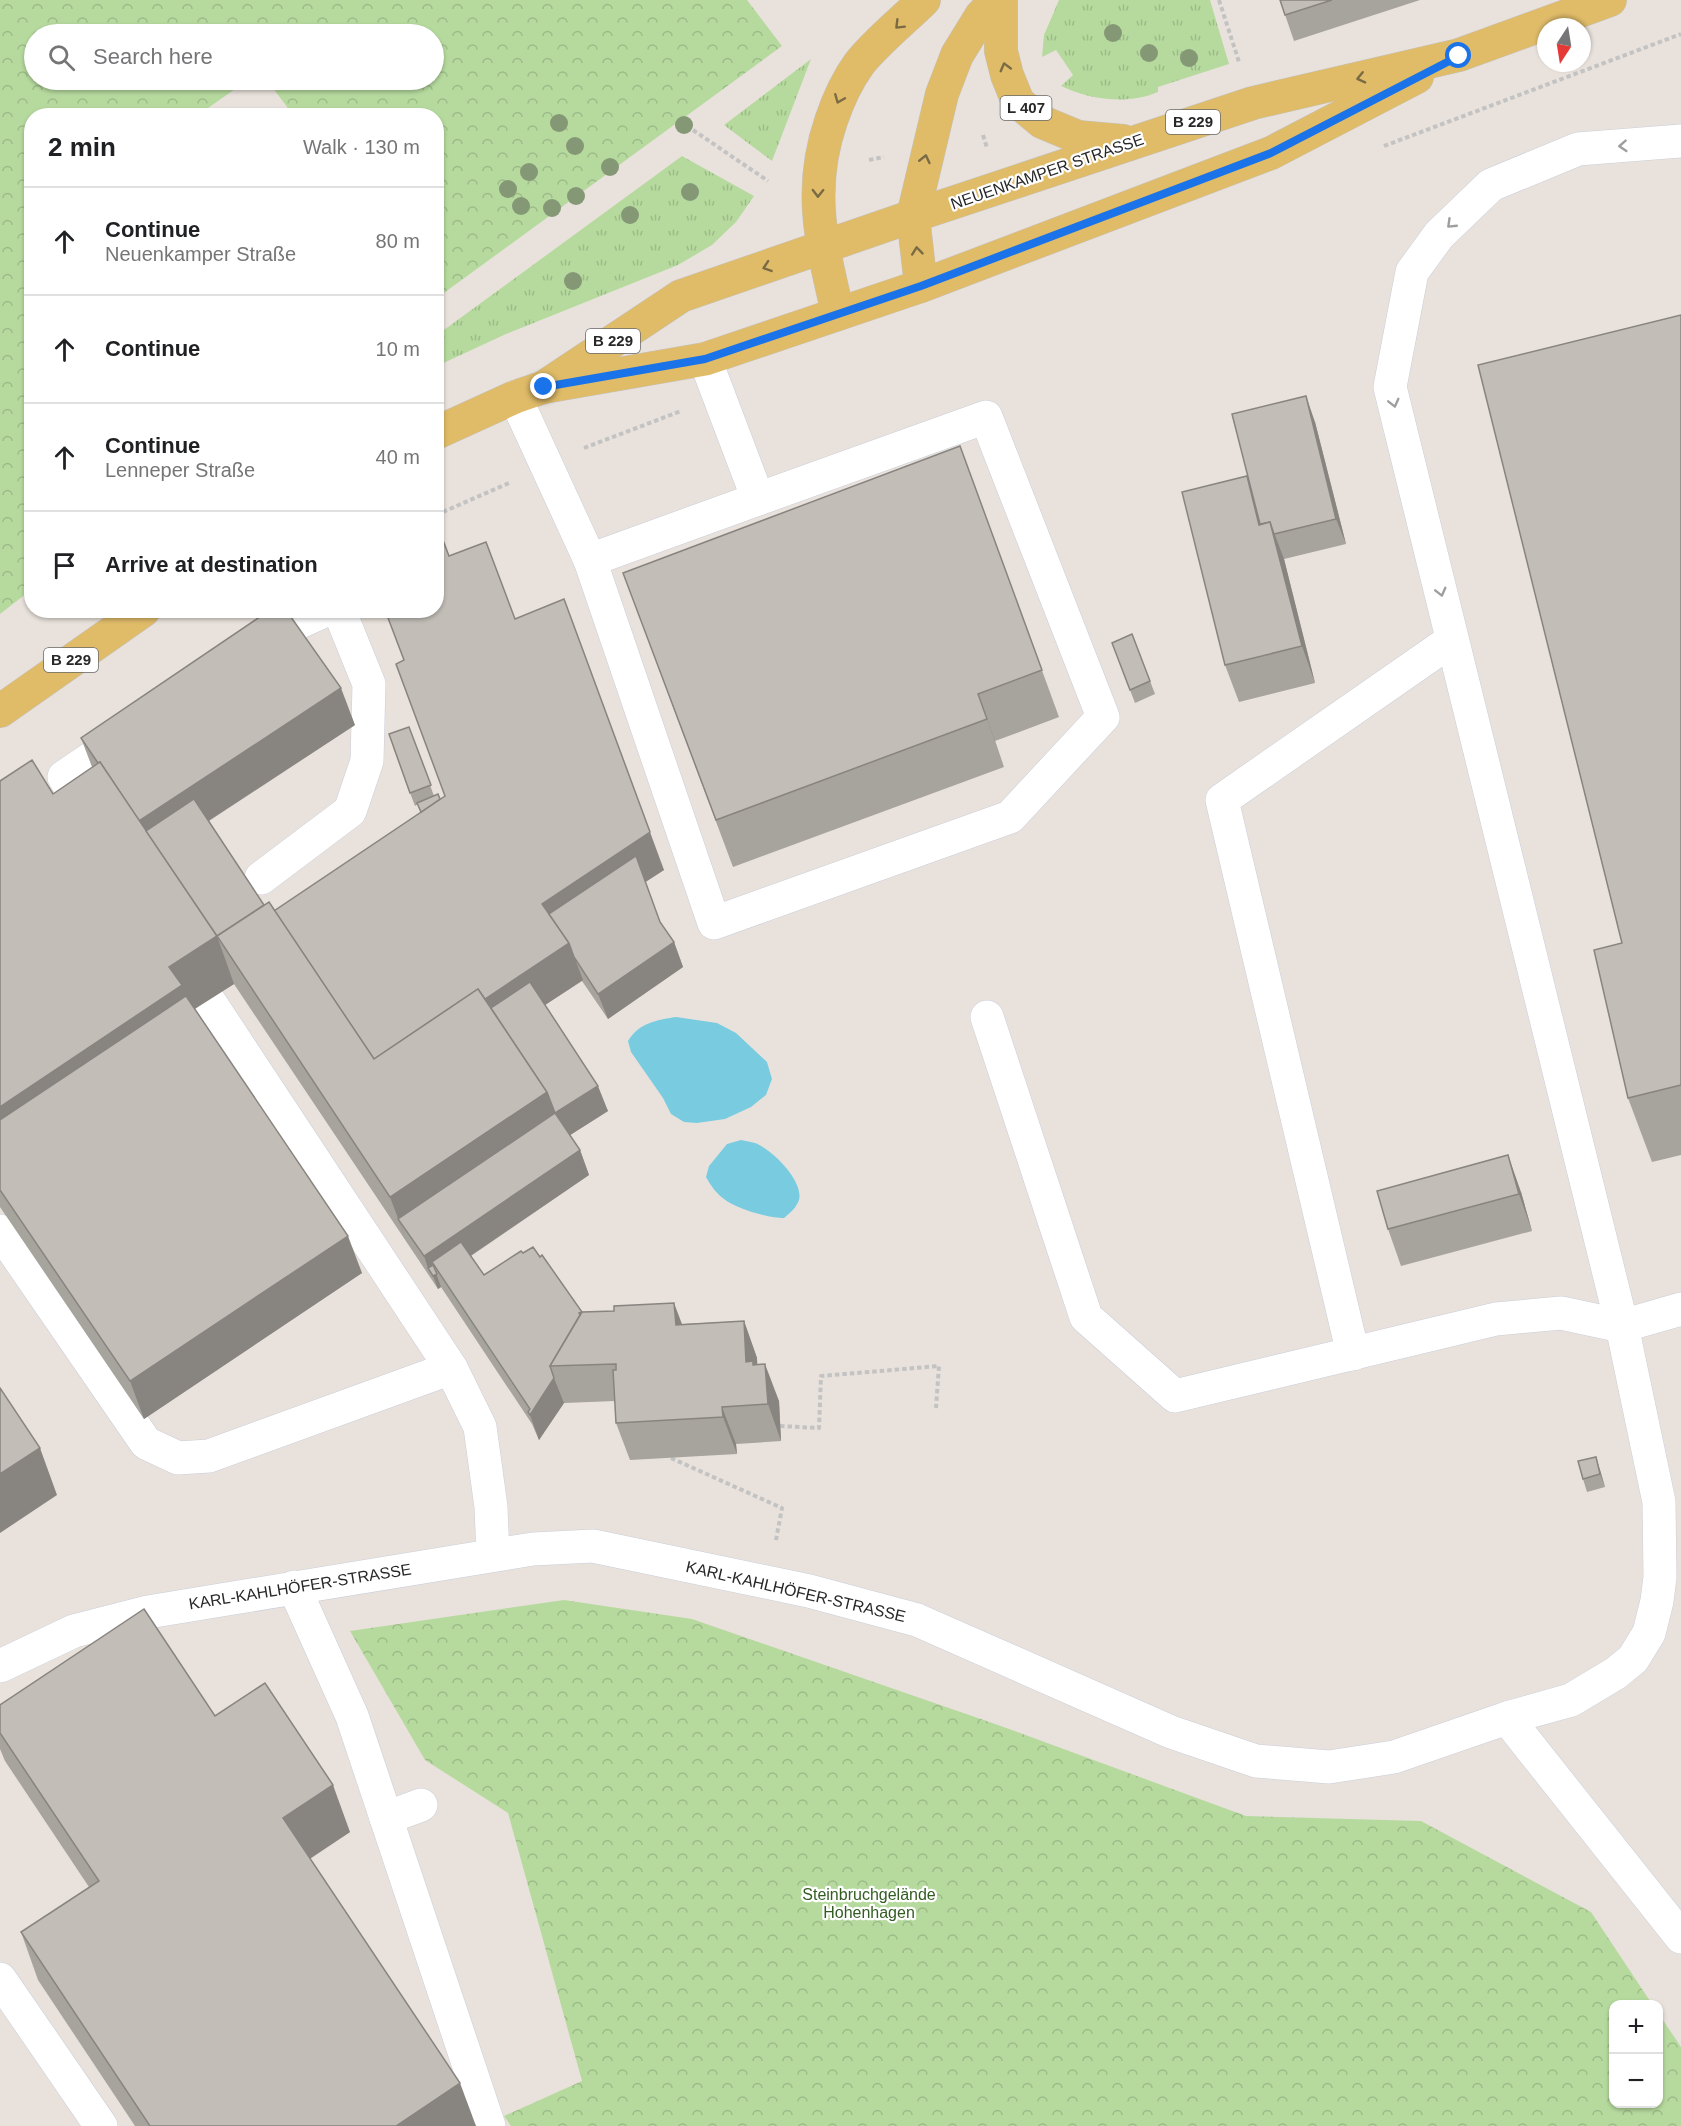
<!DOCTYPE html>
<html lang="en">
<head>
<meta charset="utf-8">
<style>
  :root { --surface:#fff; --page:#f6f6f6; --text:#202124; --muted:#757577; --line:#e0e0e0 }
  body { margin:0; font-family:Helvetica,sans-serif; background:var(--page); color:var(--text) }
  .controls { position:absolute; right:18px; bottom:18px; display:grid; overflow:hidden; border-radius:12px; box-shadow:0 2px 4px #0004 }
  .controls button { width:54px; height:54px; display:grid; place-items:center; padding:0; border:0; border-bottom:2px solid var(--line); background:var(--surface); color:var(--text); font:30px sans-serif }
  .compass { position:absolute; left:1537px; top:18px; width:54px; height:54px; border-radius:50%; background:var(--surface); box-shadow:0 2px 4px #0004; rotate:192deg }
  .stop { position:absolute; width:18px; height:18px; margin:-14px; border:4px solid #1a73e8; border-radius:50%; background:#fff }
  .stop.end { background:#1a73e8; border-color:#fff; box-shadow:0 2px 6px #0008 }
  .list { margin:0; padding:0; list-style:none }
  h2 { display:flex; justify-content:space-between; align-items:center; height:78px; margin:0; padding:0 24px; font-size:26px }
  h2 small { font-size:20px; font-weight:400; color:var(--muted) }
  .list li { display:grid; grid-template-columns:39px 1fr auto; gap:18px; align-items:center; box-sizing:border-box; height:108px; padding:0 24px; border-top:2px solid var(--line) }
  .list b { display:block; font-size:22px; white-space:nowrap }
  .list p { margin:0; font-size:20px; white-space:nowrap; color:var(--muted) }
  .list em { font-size:20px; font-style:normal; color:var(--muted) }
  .icon { flex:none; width:33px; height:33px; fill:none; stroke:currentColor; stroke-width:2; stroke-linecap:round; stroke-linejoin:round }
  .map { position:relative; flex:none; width:1681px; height:2126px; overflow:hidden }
  .search { position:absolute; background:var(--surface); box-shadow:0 2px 4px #0004; left:24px; top:24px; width:420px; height:66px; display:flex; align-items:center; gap:15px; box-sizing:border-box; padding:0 21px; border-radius:33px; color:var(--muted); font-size:22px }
  .panel { position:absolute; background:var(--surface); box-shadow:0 2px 4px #0004; left:24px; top:108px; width:420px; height:510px; border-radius:24px }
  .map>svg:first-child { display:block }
  .grass { fill:url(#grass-tufts) }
  .forest { fill:url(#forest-crowns) }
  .water { fill:#79cce0 }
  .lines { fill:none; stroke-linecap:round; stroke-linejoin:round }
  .minor-casing { stroke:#caced9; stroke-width:34 }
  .major-casing { stroke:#c3c3c3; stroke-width:34 }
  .path { stroke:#c3c3c3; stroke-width:4; stroke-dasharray:4.5 3; stroke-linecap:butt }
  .minor { stroke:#fff; stroke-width:33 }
  .major { stroke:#e0bc69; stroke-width:33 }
  .tree { fill:#849875 }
  .wall { fill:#a7a39d }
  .shaded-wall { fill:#888480 }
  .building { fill:#c2bdb7; stroke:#888480; stroke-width:1.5 }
  .oneway { stroke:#7b6b45 }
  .oneway2 { stroke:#9e9e9e }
  .route { stroke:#1a73e8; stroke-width:8 }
  .labels { text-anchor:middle; stroke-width:4.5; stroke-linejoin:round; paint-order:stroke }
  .shield { fill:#fff; stroke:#686868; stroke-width:1.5 }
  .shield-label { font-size:15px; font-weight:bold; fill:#282828 }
  .street-label { font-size:16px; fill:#282828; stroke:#fff }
  .park-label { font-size:16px; fill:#325c21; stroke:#fff }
</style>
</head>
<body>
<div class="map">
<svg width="1681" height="2126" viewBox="0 0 1681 2126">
  <defs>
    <pattern id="grass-tufts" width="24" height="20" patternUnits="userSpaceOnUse" patternTransform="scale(1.5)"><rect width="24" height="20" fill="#b6da9e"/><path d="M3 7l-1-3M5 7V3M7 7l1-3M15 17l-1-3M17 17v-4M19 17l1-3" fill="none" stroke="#9cbb88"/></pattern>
    <pattern id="forest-crowns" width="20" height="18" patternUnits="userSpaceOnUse" patternTransform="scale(1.5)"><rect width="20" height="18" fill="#b6da9e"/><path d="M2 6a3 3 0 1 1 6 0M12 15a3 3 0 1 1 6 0" fill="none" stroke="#9cbb88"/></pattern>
  </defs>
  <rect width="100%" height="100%" fill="#e9e2dc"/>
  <g class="grass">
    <path d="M1059,0H1210L1229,64L1158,87V92C1127,105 1091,100 1061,86L1073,75L1056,50L1042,57L1044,35Z"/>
    <polygon points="811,59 772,161 724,125"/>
    <polygon points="682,156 754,196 736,222 712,245 678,265 506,334 437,366 437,335"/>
  </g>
  <g class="forest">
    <polygon points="0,0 747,0 782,46 437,298 436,116 293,115 267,80 434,80 434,34 34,34 34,80 248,80 198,115 32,116 31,590 0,614"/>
    <polygon points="564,1600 692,1619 998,1725 1246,1816 1421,1821 1591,1912 1652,2004 1614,2004 1614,2104 1658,2104 1659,2014 1681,2047 1681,2126 511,2126 504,2116 582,2081 508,1813 425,1760 350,1631"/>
  </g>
  <g class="water">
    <path d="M676,1017L717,1023L736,1033L767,1062L772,1079L766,1095L751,1107L725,1119L697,1123L684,1122L671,1114L663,1098L631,1052L628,1041C639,1023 656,1020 676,1017Z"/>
    <path d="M741,1140C746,1141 751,1142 755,1143C772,1149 804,1181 799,1200C796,1208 791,1212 784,1218C769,1218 736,1209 724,1199C716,1193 711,1186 706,1177L709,1166L727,1144Z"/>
  </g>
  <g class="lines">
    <g class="minor-casing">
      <g id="minor">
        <polyline points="515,397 590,560 758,499 705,359"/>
        <polyline points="590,560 714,923 1010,817 1103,717 986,417 758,499"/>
        <polyline points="256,647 280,631 326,610"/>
        <polyline points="93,822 64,777 126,735"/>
        <polyline points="261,878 350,811 367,761 369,684 339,610"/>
        <polyline points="184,963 451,1368"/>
        <polyline points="987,1017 1086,1317 1175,1396 1496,1319 1561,1313 1622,1326 1681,1309"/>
        <polyline points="0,1231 146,1443 178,1458 209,1456 451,1368 480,1427 491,1507 493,1555"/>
        <polyline points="1353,1354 1222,800 1452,640"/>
        <polyline points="294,1587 352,1716 489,2126"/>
        <polyline points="0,1666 74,1631 148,1612 533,1549 593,1546 809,1591 917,1620 1171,1732 1256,1761 1329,1767 1394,1757 1507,1718 1571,1700 1616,1673 1633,1659 1649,1633 1657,1601 1660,1577 1659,1502 1622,1326 1390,387 1412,272 1439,235 1491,185 1578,149 1681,141"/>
        <polyline points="1507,1718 1681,1937"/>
        <polyline points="386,1818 421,1805"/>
        <polyline points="0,1979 101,2126"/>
      </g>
    </g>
    <g class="major-casing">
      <g id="major">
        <polyline points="1001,0 1001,51 1007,75 1018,102 1042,122 1078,137 1123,141"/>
        <polyline points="921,286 913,216 942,94 957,55 981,16 996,0"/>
        <path d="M838,314C822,244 807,191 831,121C838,100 846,82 859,64C875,43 905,19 924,0"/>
        <polyline points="544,387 681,296 913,216 1253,103 1459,55 1610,0"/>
        <polyline points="436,433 515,397 544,387 705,359 921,286 1271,153 1417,77"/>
        <polyline points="0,711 144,610"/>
      </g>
    </g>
    <g class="path">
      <polyline points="1219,0 1239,62"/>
      <polyline points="693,130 768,181"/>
      <polyline points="983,135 987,148"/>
      <polyline points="1384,146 1681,34"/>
      <polyline points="869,160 884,157"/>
      <polyline points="584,448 681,411"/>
      <polyline points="436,515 509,483"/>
      <polyline points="780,1426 819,1428 821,1376 939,1366 936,1408"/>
      <polyline points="671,1458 782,1508 776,1540"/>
    </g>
    <use href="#minor" class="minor"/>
    <use href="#major" class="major"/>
  </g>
  <g class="tree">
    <circle cx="1113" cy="33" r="9"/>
    <circle cx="1149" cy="53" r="9"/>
    <circle cx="1189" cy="58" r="9"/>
    <circle cx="559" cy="123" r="9"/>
    <circle cx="684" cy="125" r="9"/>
    <circle cx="575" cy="146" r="9"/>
    <circle cx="610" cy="167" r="9"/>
    <circle cx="529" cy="172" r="9"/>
    <circle cx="508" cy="189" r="9"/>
    <circle cx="690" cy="192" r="9"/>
    <circle cx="576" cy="196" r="9"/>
    <circle cx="521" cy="206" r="9"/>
    <circle cx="552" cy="208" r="9"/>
    <circle cx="630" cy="215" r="9"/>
    <circle cx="573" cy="281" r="9"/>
  </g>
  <g class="wall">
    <polygon points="1280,0 1420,0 1294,41"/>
    <polygon points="1681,315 1681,1155 1652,1162 1628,1098 1622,943"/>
    <polygon points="1315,422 1346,544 1284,559 1315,683 1239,702 1225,665 1251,487"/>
    <polygon points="960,446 1059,717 995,741 1004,767 733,867 623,573"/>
    <polygon points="449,556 515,619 664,870 645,882 660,922 674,942 683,967 608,1019 582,981 545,1005 608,1111 570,1135 580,1150 589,1175 471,1256 484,1275 582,1312 682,1324 744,1321 757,1358 757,1365 779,1401 781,1441 736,1444 737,1454 630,1460 616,1423 615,1401 564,1403 539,1440 532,1424 441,1287 438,1289 234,984 195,1009 362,1273 144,1419 0,1207 0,781 53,794 92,767 81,738 355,725 209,821 264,905 274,911 421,812 418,804 415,806 393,747 409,727 434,796 440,799 445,796 403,661"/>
    <polygon points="1132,634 1155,694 1135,703 1112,643"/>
    <polygon points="1521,1192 1532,1231 1401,1266 1388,1229"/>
    <polygon points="1600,1470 1605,1487 1587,1492 1583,1479"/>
    <polygon points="0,1705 215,1716 350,1832 310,1859 476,2126 135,2126 38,1980 21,1932 89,1887 5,1761 0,1749"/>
  </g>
  <g class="shaded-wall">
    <polygon points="1306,396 1315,422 1346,544 1336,519"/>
    <polygon points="1247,476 1260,513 1266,536 1259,525"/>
    <polygon points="1270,522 1284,559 1315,683 1302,646"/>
    <polygon points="341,688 355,725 156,855 137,822"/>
    <polygon points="978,694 995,741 1004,767"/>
    <polygon points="650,832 664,870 561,937 542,904"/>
    <polygon points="217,936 234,984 191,1011 0,1166 0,1107 169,967"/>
    <polygon points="674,942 683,967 608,1019 598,994"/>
    <polygon points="569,943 583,980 501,1034 378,1069"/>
    <polygon points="598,1086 608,1111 564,1139 398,1219 408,1245 390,1197 547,1092"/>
    <polygon points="580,1150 589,1175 470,1256 432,1262 441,1287 438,1289 433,1276 428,1268 424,1256"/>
    <polygon points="1508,1155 1521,1192 1532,1231 1519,1194"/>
    <polygon points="348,1236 362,1273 144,1419 130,1381"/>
    <polygon points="674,1303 688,1340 676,1325"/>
    <polygon points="744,1321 757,1358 758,1376 746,1362"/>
    <polygon points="765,1364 779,1401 781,1441 768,1404"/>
    <polygon points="554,1378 564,1403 539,1440 530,1415"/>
    <polygon points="722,1407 736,1444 737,1454 723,1417"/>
    <polygon points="40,1448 57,1495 0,1533 0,1474"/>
    <polygon points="1596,1457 1600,1470 1605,1487 1600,1474"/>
    <polygon points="333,1785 350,1832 300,1865 283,1818"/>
    <polygon points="460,2083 476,2126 396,2126"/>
  </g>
  <g class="building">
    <polygon points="1280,0 1332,0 1285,15"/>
    <polygon points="1681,315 1681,1085 1628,1098 1594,950 1622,943 1478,365"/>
    <polygon points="1306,396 1336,519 1274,534 1270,522 1260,524 1232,414"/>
    <polygon points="960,446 1042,670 978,694 987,719 716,820 623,573"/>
    <polygon points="1247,476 1259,525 1270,522 1302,646 1225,665 1182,492"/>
    <polygon points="436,527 438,527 449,556 486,542 515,619 564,599 650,832 542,904 569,943 485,999 478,989 374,1059 274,911 445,796 396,664 404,660 385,610 436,610"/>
    <polygon points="270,610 286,610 341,688 139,821 100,762 98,763 81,738"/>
    <polygon points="1132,634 1150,681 1130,690 1112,643"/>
    <polygon points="409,727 431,785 410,793 389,734"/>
    <polygon points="32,760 53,794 100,762 217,936 169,967 182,985 0,1107 0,781"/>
    <polygon points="438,794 440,799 421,812 417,803"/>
    <polygon points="194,799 264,905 217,936 146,831"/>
    <polygon points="636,856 660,922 674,942 598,994 574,957 569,943 549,914"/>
    <polygon points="269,902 374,1059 478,989 547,1092 390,1197 217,936"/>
    <polygon points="530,982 598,1086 555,1113 580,1150 424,1256 398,1219 555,1113 547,1092 491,1008"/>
    <polygon points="186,996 348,1236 130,1381 0,1190 0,1120"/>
    <polygon points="1508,1155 1519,1194 1388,1229 1377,1191"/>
    <polygon points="461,1242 484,1275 521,1251 523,1253 533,1247 540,1257 542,1255 582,1312 579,1313 580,1315 550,1366 554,1378 530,1415 528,1412 530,1409 432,1262"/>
    <polygon points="433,1265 437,1274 433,1276 428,1268"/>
    <polygon points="674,1303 676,1325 744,1321 746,1362 753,1361 753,1365 765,1364 768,1404 722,1407 723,1417 616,1423 613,1370 616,1370 616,1364 550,1366 582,1312 614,1311 614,1306"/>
    <polygon points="0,1388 40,1448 0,1474"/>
    <polygon points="1596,1457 1600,1474 1583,1479 1578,1461"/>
    <polygon points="144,1609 215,1716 265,1683 333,1785 283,1818 460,2083 396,2126 150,2126 21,1932 99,1881 0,1733 0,1705"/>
  </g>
  <defs><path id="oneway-chevron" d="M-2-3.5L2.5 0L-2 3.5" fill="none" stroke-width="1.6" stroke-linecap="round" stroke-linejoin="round" transform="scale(1.5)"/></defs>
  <g class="oneway">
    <use href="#oneway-chevron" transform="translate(899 25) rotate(135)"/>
    <use href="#oneway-chevron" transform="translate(1005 67) rotate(-105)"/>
    <use href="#oneway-chevron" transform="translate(1361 78) rotate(167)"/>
    <use href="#oneway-chevron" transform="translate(839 99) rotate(112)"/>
    <use href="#oneway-chevron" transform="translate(925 159) rotate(-77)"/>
    <use href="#oneway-chevron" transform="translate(818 193) rotate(91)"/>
    <use href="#oneway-chevron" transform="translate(917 251) rotate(-96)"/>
    <use href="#oneway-chevron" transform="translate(767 267) rotate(161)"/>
  </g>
  <g class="oneway2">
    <use href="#oneway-chevron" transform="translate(1623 146) rotate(176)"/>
    <use href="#oneway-chevron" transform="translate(1451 224) rotate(136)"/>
    <use href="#oneway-chevron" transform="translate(1394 403) rotate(76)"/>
    <use href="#oneway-chevron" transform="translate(1441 592) rotate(76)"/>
  </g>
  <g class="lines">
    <polyline class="route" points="544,387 705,359 921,286 1271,153 1459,56"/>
  </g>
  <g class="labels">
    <g class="shield">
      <rect x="1000.5" y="96" width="51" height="24" rx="4.5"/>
      <rect x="1166" y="110" width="54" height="24" rx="4.5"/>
      <rect x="586" y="329" width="54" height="24" rx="4.5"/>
      <rect x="44" y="648" width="54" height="24" rx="4.5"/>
    </g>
    <g class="shield-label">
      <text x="1026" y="113">L 407</text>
      <text x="1193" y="127">B 229</text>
      <text x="613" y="346">B 229</text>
      <text x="71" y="665">B 229</text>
    </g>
    <g class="street-label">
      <text transform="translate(1047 171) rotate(-19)" y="6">NEUENKAMPER STRASSE</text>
      <text transform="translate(300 1586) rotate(-9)" y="6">KARL-KAHLHÖFER-STRASSE</text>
      <text transform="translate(796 1591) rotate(13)" y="6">KARL-KAHLHÖFER-STRASSE</text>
    </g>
    <g class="park-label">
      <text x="869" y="1900">Steinbruchgelände<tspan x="869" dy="18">Hohenhagen</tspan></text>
    </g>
  </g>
</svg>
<div class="controls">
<button>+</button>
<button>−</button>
</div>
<svg class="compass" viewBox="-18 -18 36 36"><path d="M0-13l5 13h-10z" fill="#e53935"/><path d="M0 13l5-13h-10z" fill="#757577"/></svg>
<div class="stop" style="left:1459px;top:56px"></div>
<div class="stop end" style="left:544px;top:387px"></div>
<div class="search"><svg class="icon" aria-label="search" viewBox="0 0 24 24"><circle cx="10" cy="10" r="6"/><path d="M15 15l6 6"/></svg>Search here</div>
<section class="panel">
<h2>2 min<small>Walk · 130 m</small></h2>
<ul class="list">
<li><svg class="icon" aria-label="ahead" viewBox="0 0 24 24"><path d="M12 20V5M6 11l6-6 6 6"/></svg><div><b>Continue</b><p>Neuenkamper Straße</p></div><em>80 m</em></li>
<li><svg class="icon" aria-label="ahead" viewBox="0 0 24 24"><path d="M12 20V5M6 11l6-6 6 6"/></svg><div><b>Continue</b></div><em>10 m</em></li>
<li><svg class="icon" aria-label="ahead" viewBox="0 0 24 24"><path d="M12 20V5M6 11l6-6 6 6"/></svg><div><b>Continue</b><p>Lenneper Straße</p></div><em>40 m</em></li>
<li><svg class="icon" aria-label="arrive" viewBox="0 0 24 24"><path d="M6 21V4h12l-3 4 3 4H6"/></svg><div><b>Arrive at destination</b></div></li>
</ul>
</section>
</div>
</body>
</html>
